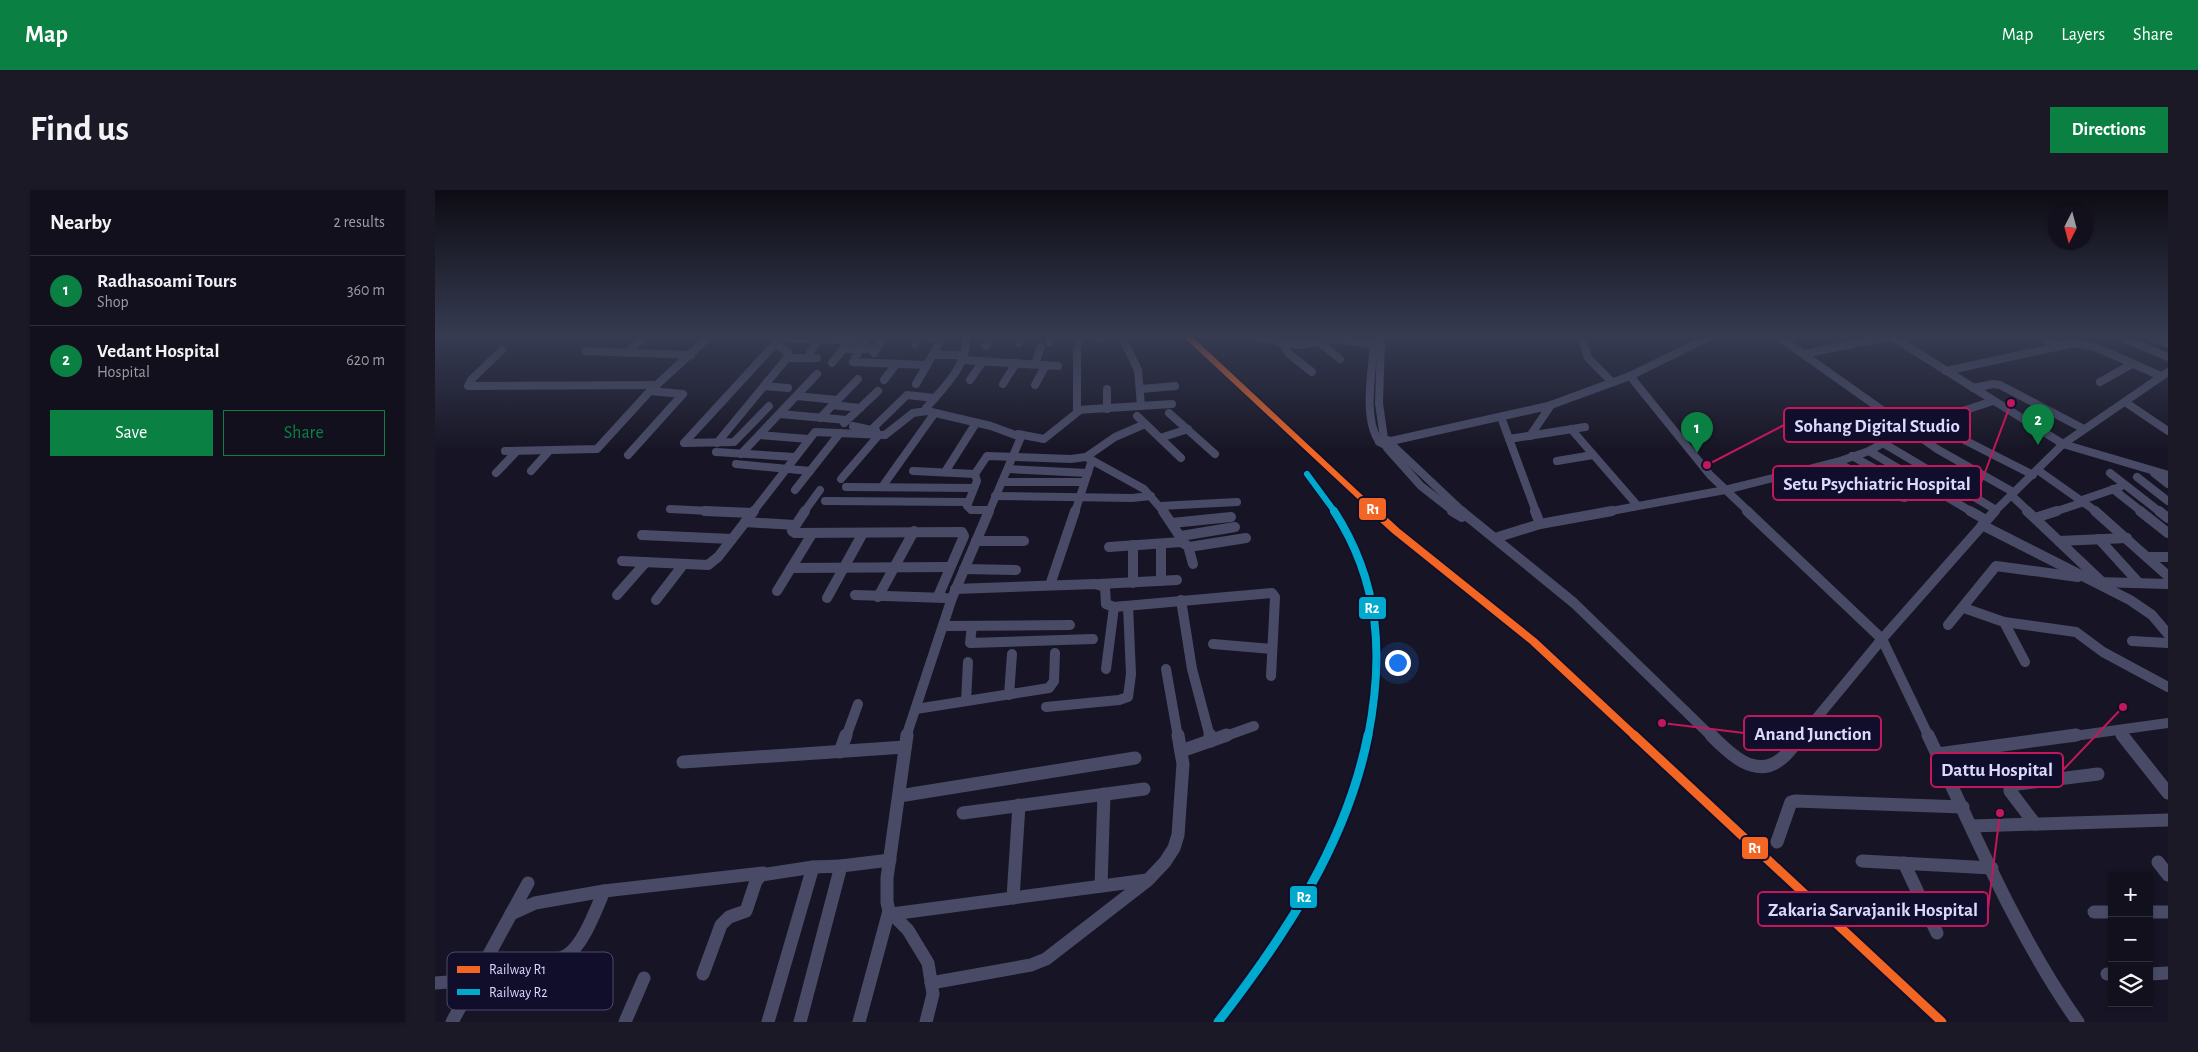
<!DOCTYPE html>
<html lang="en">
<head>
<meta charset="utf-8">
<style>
  :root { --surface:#11101c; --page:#1a1925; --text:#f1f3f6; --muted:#9c9da3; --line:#30303b; --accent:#0b8043 }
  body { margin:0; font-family:"Alegreya Sans",sans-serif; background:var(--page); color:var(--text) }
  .controls { position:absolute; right:15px; bottom:15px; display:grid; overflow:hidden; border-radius:0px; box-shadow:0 1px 4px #0004 }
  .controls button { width:45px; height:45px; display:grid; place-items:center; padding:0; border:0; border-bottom:1px solid var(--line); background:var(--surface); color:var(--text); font:25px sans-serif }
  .compass { position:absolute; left:1613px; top:15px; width:45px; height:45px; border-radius:50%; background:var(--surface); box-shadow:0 1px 4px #0004; rotate:186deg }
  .you { position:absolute; left:962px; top:472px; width:18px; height:18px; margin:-12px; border:4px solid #fff; border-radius:50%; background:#1a73e8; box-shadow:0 0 0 8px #1a73e833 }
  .badge { display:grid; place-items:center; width:32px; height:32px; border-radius:50%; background:var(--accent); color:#fff; font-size:16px; font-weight:700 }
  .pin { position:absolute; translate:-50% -41px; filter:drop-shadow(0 1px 2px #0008) }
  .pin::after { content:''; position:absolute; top:26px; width:18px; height:15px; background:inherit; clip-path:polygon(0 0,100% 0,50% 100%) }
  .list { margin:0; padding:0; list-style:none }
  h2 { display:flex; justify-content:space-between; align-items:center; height:65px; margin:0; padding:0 20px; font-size:21px }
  h2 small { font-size:16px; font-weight:400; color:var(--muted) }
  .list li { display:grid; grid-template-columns:32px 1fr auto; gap:15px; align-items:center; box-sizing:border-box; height:70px; padding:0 20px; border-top:1px solid var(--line) }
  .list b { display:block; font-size:19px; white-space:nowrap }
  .list p { margin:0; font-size:16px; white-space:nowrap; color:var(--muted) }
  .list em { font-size:16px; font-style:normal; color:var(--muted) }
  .actions { display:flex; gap:10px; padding:15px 20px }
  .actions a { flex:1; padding:11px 0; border:1px solid var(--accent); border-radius:0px; text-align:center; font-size:18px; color:var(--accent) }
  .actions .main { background:var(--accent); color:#fff }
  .icon { flex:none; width:28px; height:28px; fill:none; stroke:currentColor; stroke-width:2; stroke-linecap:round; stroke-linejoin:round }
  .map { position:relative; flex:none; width:1733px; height:832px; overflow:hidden; border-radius:0px }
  header { display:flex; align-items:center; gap:30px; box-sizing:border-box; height:70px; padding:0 25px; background:var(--accent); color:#fff }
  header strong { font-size:24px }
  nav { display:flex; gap:28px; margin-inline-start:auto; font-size:18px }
  .intro { display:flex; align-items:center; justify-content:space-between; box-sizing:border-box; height:120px; padding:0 30px }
  h1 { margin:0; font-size:35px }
  .button { padding:12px 22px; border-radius:0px; background:var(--accent); color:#fff; font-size:18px; font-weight:700 }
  main { display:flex; gap:30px; padding:0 30px }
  aside { flex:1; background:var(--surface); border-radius:0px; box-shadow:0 1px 4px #0004 }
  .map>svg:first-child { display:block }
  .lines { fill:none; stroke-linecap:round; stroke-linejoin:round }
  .minor-far2 { stroke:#494b66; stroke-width:8 }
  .minor-far1 { stroke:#494b66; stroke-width:10 }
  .minor { stroke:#494b66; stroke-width:13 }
  .rail-1-far2-casing { stroke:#110e2c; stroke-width:9 }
  .rail-1-far1-casing { stroke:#110e2c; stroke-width:11 }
  .rail-1-casing { stroke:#110e2c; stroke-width:13 }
  .rail-2-far2-casing { stroke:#110e2c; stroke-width:9 }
  .rail-2-far1-casing { stroke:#110e2c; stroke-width:11 }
  .rail-2-casing { stroke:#110e2c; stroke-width:13 }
  .rail-1-far2 { stroke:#f26522; stroke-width:6 }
  .rail-1-far1 { stroke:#f26522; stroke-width:8 }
  .rail-1 { stroke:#f26522; stroke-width:9 }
  .rail-2-far2 { stroke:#00a9ce; stroke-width:6 }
  .rail-2-far1 { stroke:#00a9ce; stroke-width:8 }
  .rail-2 { stroke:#00a9ce; stroke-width:9 }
  .key { fill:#110e2c; stroke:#4d4b6b; stroke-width:1 }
  .key-label { font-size:14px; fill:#dad9ff }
  .leader { fill:none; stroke:#c2185b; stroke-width:2 }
  .callout-dot { fill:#c2185b; stroke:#110e2c; stroke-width:2 }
  .callout { fill:#110e2c; stroke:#c2185b; stroke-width:2 }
  .callout-label { font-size:19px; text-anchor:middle; font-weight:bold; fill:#dad9ff }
  .line-badge { stroke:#110e2c; stroke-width:2 }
  .badge-label { font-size:14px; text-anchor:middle; font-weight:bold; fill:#fff }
</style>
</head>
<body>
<header>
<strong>Map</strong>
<nav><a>Map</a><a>Layers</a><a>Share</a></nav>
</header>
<div class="intro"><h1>Find us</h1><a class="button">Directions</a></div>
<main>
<aside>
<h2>Nearby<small>2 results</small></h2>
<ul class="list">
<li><span class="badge">1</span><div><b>Radhasoami Tours</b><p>Shop</p></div><em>360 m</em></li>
<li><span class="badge">2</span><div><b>Vedant Hospital</b><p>Hospital</p></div><em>620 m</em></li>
</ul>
<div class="actions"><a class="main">Save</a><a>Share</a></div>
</aside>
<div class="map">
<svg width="1733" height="832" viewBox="0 0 1733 832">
  <rect width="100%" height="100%" fill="#171525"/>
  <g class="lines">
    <g class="minor-far2">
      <polyline points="326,145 341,149 340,154 249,253 299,252 334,216"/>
      <path d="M531,145C534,175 509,197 491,218L492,221L556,236L586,247L554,322"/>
      <polyline points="665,145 665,149"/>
      <polyline points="686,145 703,180 706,216"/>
      <polyline points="812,145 864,155 902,149 947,156"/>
      <path d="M940,145C938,174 927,228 944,251"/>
      <polyline points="1146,145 1153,168 1177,192"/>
      <polyline points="1341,145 1502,259 1578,302"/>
      <polyline points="1604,145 1621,155"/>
      <polyline points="1728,145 1733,147"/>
      <polyline points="1712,146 1733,154"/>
      <polyline points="338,148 430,151 418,172 492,175"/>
      <polyline points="1690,149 1733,167"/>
      <polyline points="946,151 944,213 949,249"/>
      <polyline points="614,152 615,145"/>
      <polyline points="644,152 645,145"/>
      <polyline points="847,152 853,163 877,182"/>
      <polyline points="884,152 905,169"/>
      <polyline points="584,153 585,145"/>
      <polyline points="480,154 483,145"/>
      <polyline points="551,156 554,145"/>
      <polyline points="408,159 441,159"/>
      <polyline points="67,160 36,190 33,196 222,195"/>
      <polyline points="642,160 642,220 737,214"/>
      <polyline points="151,161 256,165"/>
      <polyline points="375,162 384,149"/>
      <polyline points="192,163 211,145"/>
      <polyline points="439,163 449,145"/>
      <polyline points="1369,164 1456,146 1628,254 1733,285"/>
      <polyline points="498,165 529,165"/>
      <polyline points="352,168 382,168"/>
      <polyline points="527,170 623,176"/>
      <polyline points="397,173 412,154"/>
      <polyline points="600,174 606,157"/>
      <polyline points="1511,181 1639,153 1660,157 1726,186"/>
      <polyline points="1195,186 1275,285 1314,322"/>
      <polyline points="449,190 461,174"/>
      <polyline points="535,190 548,171"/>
      <polyline points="1665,192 1697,174"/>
      <polyline points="481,194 505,152 503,149 495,148"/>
      <polyline points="568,194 581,173"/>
      <polyline points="600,195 611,175"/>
      <polyline points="329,196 353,198"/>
      <polyline points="1538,198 1558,194 1565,195 1649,239"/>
      <polyline points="672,199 672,219"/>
      <polyline points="706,199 740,196"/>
      <polyline points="362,206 402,210"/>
      <polyline points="1690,212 1733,241"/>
      <polyline points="397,215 425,218"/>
      <polyline points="734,223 780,264"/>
      <polyline points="345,224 412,230"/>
      <polyline points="702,226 746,268"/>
      <polyline points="1066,227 1101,322"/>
      <polyline points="385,228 423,189"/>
      <polyline points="1494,232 1598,285"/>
      <polyline points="409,233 443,201"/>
      <polyline points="418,236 441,241"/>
      <polyline points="1136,239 1202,315"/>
      <polyline points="436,240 472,205 500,208"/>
      <polyline points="583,244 609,249 644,221"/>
      <polyline points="325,245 374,249"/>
      <polyline points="1095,246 1116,215"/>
      <polyline points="725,248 753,239"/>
      <polygon points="949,249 956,251 952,256 944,252"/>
      <polyline points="1074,249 1150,237"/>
      <polyline points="956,251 1113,216 1195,186 1278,145"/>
      <polyline points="282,253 352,168 353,162 340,154"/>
      <polyline points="1448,253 1561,320"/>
      <polyline points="956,254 1028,322"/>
      <polyline points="952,258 986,296 1019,322"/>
      <polyline points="70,261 162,259 215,201 276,145"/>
      <polyline points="1434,261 1537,322"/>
      <polyline points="281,262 360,267"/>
      <polyline points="306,264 382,184"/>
      <polyline points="193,265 248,204 215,201"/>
      <polyline points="1417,266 1489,306"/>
      <polyline points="651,267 709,299 729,322"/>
      <polyline points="1122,271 1158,265"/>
      <polyline points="1402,272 1460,306 1470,308 1481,302"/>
      <polyline points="301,274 375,281"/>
      <polyline points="573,279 653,283"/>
      <polyline points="96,281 114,261"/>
      <polyline points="478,281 540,284"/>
      <polyline points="1604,281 1662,322"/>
      <polyline points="510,282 541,233"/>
      <polyline points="61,283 82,261"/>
      <polyline points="1675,283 1725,322"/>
      <polyline points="1719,283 1733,294"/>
      <polyline points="1702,287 1733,311"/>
      <polyline points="406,289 443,246"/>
      <polyline points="567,292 649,292"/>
      <polyline points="411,297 539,298"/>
      <polyline points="447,297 499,224"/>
      <polyline points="1678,299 1707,322"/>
      <polyline points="360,300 405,243"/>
      <polyline points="1576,305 1594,322"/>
      <polyline points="560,306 697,308 716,306"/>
      <polyline points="1647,310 1685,297"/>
      <polyline points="390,311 532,312"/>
      <polyline points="725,316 802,312"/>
      <polyline points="235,319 295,322"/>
      <polyline points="554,320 536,320 532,316 542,291 540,284 552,266 636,269 651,267 680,247 710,234"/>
      <polyline points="318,322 380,242 450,245 478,223 492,221"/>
      <polyline points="369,322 385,300"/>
      <polyline points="640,322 657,270"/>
      <polyline points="1171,322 1290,300 1402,272 1434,261 1473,239 1558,211"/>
      <polyline points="1559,322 1628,254 1733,182"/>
      <polyline points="1619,322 1649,312"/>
    </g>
    <g class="minor-far1">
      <polyline points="270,321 317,323"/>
      <polyline points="370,321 357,341 360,343 527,342 529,346 504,404"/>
      <polyline points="728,321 750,354"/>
      <polyline points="1017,321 1027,327"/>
      <polyline points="1026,321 1139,413 1277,547"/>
      <polyline points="1100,321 1105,334"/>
      <polyline points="1312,321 1447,449 1494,547"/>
      <polyline points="1535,321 1551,330"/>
      <polyline points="1592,321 1667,392"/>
      <polyline points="1660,321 1733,386"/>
      <polyline points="1705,321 1733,343"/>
      <polyline points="1724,321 1733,328"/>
      <polyline points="1600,328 1622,321"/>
      <polyline points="310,332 360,335"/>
      <polyline points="737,333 796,327"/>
      <polyline points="1547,335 1695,410 1717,425 1733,444"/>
      <polyline points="207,345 297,349"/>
      <polyline points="746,346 800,337"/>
      <polyline points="1060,348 1105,334 1177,321"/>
      <polyline points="1664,349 1704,393"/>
      <polyline points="541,351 589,351"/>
      <polyline points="1624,351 1692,348"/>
      <polyline points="726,354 726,391"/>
      <polyline points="698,355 698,393"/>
      <polyline points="674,357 746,352 753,356 758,374"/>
      <polyline points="754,357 811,348"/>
      <polyline points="1713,367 1733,367"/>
      <polyline points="187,371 273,375 283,367 319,321"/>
      <polyline points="356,378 514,377"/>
      <polyline points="529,379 581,380"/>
      <polyline points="1662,392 1733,394"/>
      <polyline points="664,394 742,390"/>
      <polyline points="615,395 640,321"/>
      <polyline points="520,399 660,394 670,397 671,414 679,417 837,403 840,407 836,486"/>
      <polyline points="342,401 377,344"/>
      <polyline points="182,405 211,372"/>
      <polyline points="420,405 511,408"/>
      <polyline points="443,407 479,341"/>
      <polyline points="392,408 428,343"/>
      <polyline points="221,410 248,375"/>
      <polyline points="746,410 757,479 775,547"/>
      <polyline points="1529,418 1569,432 1641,442 1668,462 1733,497"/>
      <polyline points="1569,432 1590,472"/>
      <polyline points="1513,435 1561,376 1643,387"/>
      <polyline points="509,436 635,435"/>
      <polyline points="537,436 535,453 658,449"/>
      <polyline points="1697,451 1733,453"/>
      <polyline points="778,454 837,459"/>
      <polyline points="671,479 679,417"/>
      <polyline points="731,479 743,547"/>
      <polyline points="574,505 577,464"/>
      <polyline points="531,511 533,472"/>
      <polyline points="611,517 684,510 693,507 696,484 693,416"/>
      <polyline points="481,519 614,498 619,491 620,463"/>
      <polyline points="1683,540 1688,547"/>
      <polyline points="411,547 423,514"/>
      <polyline points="471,547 517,408 554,321"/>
      <polyline points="788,547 819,536"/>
      <polyline points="1366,547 1447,449 1560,321"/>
      <polyline points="1632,547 1733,533"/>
    </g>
    <g class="minor">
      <polyline points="472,545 452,688 452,712 454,721 473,740 493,773 498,804 491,832"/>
      <polyline points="775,545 776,551"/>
      <path d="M1276,545C1294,563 1320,590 1346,569C1354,563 1360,553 1367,545"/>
      <path d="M1493,545C1539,642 1581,744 1643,832"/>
      <polyline points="1687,545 1733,603"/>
      <polyline points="746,561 792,545"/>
      <polyline points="405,562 411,545"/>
      <polyline points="1503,564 1641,545"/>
      <polyline points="248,572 470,557"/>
      <polyline points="464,606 700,568"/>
      <polyline points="528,623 709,599"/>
      <polyline points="1600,634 1575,601 1575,595 1663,584"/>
      <polyline points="1537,636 1733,630"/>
      <polyline points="1342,652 1356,612 1360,611 1528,617"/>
      <polyline points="1427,671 1557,678"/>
      <polyline points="1723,672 1733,685"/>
      <polyline points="1469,673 1502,743"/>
      <polyline points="406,676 455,670"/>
      <polyline points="666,696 669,604"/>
      <polyline points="578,708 584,615"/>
      <polyline points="1659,722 1677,722"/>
      <polyline points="1714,722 1733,722"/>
      <polyline points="76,724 100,713 169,701 328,683"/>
      <polyline points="457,724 712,690"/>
      <path d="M50,771C71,771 113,777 132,765C149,754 161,719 169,701"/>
      <polyline points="268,784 286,735 294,727 311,721 321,691 326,685 378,677 406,676 365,832"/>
      <polyline points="1672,784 1677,784"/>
      <polyline points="1714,784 1733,783"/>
      <polyline points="0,793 40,790"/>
      <polyline points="496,793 596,775 611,769 713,690 730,672 739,658 743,645 748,574 743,545"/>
      <polyline points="17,832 93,693"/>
      <polyline points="190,832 209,788"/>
      <polyline points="333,832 378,677"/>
      <polyline points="424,832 454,721"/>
    </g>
    <g class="rail-1-far2-casing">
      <polyline id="rail-1-far2" points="751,145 941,322"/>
    </g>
    <g class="rail-1-far1-casing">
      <polyline id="rail-1-far1" points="939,321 961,341 1098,451 1201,547"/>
    </g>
    <g class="rail-1-casing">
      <polyline id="rail-1" points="1199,545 1507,832"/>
    </g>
    <g class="rail-2-far2-casing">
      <polyline id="rail-2-far2" points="872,284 900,322"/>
    </g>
    <g class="rail-2-far1-casing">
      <path id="rail-2-far1" d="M899,321C945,392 949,465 933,547"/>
    </g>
    <g class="rail-2-casing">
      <path id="rail-2" d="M783,832C849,747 912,653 933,545"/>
    </g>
    <use href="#rail-1-far2" class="rail-1-far2"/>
    <use href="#rail-1-far1" class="rail-1-far1"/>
    <use href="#rail-1" class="rail-1"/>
    <use href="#rail-2-far2" class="rail-2-far2"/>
    <use href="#rail-2-far1" class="rail-2-far1"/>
    <use href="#rail-2" class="rail-2"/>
  </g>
  <linearGradient id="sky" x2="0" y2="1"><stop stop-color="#0d0c14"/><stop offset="0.56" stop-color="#363b51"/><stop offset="1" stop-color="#363b51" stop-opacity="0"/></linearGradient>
  <rect width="1733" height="261" fill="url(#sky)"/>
  <rect x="12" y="762" width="166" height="58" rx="8" class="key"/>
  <rect x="22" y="776" width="23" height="7" fill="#f26522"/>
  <rect x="22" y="799" width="23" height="6" fill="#00a9ce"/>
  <g class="key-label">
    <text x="54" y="784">Railway R1</text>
    <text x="54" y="807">Railway R2</text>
  </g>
  <path class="leader" d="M1272 275L1349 235M1576 213L1546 293M1227 533L1309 543M1688 517L1628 580M1565 623L1553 719"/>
  <g class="callout-dot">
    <circle cx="1272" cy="275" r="5"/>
    <circle cx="1576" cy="213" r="5"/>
    <circle cx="1227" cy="533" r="5"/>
    <circle cx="1688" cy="517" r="5"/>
    <circle cx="1565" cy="623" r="5"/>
  </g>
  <g class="callout">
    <rect x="1349" y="218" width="186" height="34" rx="5"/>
    <rect x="1338" y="276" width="208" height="34" rx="5"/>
    <rect x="1309" y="526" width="137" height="34" rx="5"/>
    <rect x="1496" y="563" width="132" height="34" rx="5"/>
    <rect x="1323" y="702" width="230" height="34" rx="5"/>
  </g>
  <g class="callout-label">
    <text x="1442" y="242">Sohang Digital Studio</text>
    <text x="1442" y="300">Setu Psychiatric Hospital</text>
    <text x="1378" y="550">Anand Junction</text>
    <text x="1562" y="586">Dattu Hospital</text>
    <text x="1438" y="726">Zakaria Sarvajanik Hospital</text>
  </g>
  <g class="line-badge">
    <rect x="923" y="307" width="29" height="24" rx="5" fill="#f26522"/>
    <rect x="923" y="406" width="29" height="24" rx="5" fill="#00a9ce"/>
    <rect x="1306" y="646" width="28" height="24" rx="5" fill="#f26522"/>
    <rect x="854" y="695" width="29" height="24" rx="5" fill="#00a9ce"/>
  </g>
  <g class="badge-label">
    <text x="938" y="324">R1</text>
    <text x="937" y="423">R2</text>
    <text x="1320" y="663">R1</text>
    <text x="869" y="712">R2</text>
  </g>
</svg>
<div class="controls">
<button>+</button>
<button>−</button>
<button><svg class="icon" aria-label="layers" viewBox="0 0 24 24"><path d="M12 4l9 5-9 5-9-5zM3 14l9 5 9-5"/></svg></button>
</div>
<svg class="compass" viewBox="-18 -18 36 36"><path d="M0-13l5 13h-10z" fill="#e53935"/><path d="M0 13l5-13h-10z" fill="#9c9da3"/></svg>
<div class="you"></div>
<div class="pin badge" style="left:1262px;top:263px">1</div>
<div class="pin badge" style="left:1603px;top:255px">2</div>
</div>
</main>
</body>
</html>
